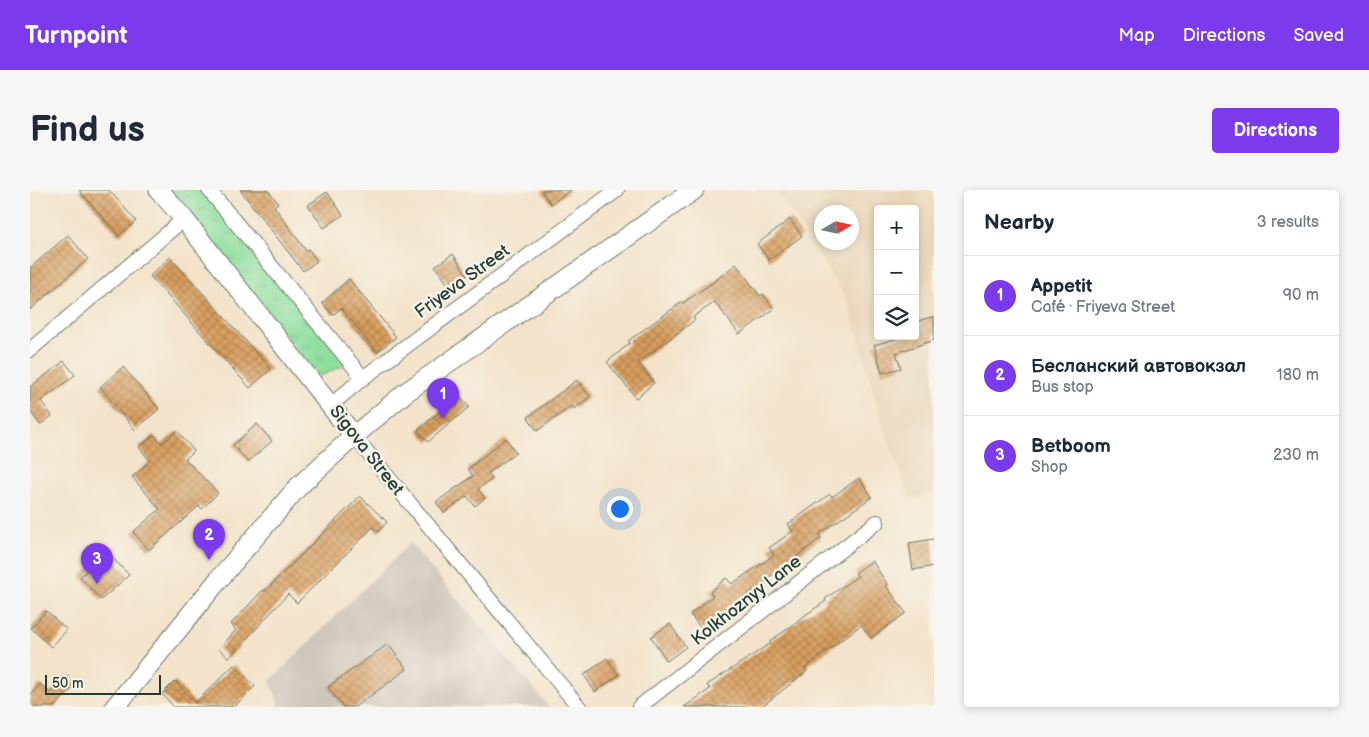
<!DOCTYPE html>
<html lang="en">
<head>
<meta charset="utf-8">
<style>
  :root { --surface:#fff; --page:#f6f6f7; --text:#1f2937; --muted:#747a83; --line:#e0e1e3; --accent:#7c3aed }
  body { margin:0; font-family:"Balsamiq Sans",sans-serif; background:var(--page); color:var(--text) }
  .controls { position:absolute; right:15px; top:15px; display:grid; overflow:hidden; border-radius:5px; box-shadow:0 2px 8px #0003 }
  .controls button { width:45px; height:45px; display:grid; place-items:center; padding:0; border:0; border-bottom:1px solid var(--line); background:var(--surface); color:var(--text); font:25px sans-serif }
  .compass { position:absolute; left:784px; top:15px; width:45px; height:45px; border-radius:50%; background:var(--surface); box-shadow:0 2px 8px #0003; rotate:81deg }
  .scale { position:absolute; left:15px; bottom:12px; width:116px; box-sizing:border-box; padding-left:5px; border:2px solid #1f3d34; border-top:0; font-size:14px; line-height:18px; white-space:nowrap; color:#1f3d34; -webkit-text-stroke:4px #f7f3e8; paint-order:stroke }
  .you { position:absolute; left:589px; top:318px; width:18px; height:18px; margin:-12px; border:4px solid #fff; border-radius:50%; background:#1a73e8; box-shadow:0 0 0 8px #1a73e833 }
  .badge { display:grid; place-items:center; width:32px; height:32px; border-radius:50%; background:var(--accent); color:#fff; font-size:16px; font-weight:700 }
  .pin { position:absolute; translate:-50% -41px; filter:drop-shadow(0 1px 2px #0008) }
  .pin::after { content:''; position:absolute; top:26px; width:18px; height:15px; background:inherit; clip-path:polygon(0 0,100% 0,50% 100%) }
  .list { margin:0; padding:0; list-style:none }
  h2 { display:flex; justify-content:space-between; align-items:center; height:65px; margin:0; padding:0 20px; font-size:21px }
  h2 small { font-size:16px; font-weight:400; color:var(--muted) }
  .list li { display:grid; grid-template-columns:32px 1fr auto; gap:15px; align-items:center; box-sizing:border-box; height:80px; padding:0 20px; border-top:1px solid var(--line) }
  .list b { display:block; font-size:19px; white-space:nowrap }
  .list p { margin:0; font-size:16px; white-space:nowrap; color:var(--muted) }
  .list em { font-size:16px; font-style:normal; color:var(--muted) }
  .icon { flex:none; width:28px; height:28px; fill:none; stroke:currentColor; stroke-width:2; stroke-linecap:round; stroke-linejoin:round }
  .map { position:relative; flex:none; width:904px; height:517px; overflow:hidden; border-radius:5px }
  header { display:flex; align-items:center; gap:30px; box-sizing:border-box; height:70px; padding:0 25px; background:var(--accent); color:#fff }
  header strong { font-size:24px }
  nav { display:flex; gap:28px; margin-inline-start:auto; font-size:18px }
  .intro { display:flex; align-items:center; justify-content:space-between; box-sizing:border-box; height:120px; padding:0 30px }
  h1 { margin:0; font-size:35px }
  .button { padding:12px 22px; border-radius:5px; background:var(--accent); color:#fff; font-size:18px; font-weight:700 }
  main { display:flex; gap:30px; padding:0 30px }
  aside { flex:1; background:var(--surface); border-radius:5px; box-shadow:0 2px 8px #0003 }
  .map>svg:first-child { display:block }
  .built { fill:#e8d5b7; fill-rule:evenodd }
  .industrial { fill:#cbc3b8 }
  .grass { fill:url(#grass-tufts); stroke:#578e6a }
  .building { fill:url(#building-cross-hatch) }
  .lines { fill:none; stroke-linecap:round; stroke-linejoin:round }
  .street-casing { stroke:#697768; stroke-width:16 }
  .secondary-casing { stroke:#697768; stroke-width:21 }
  .street { stroke:#fff; stroke-width:14 }
  .secondary { stroke:#fff; stroke-width:19 }
  .labels { text-anchor:middle; stroke-width:5; stroke-linejoin:round; paint-order:stroke }
  .street-label { font-size:18px; fill:#1f3d34; stroke:#f7f3e8 }
</style>
</head>
<body>
<header>
<strong>Turnpoint</strong>
<nav><a>Map</a><a>Directions</a><a>Saved</a></nav>
</header>
<div class="intro"><h1>Find us</h1><a class="button">Directions</a></div>
<main>
<div class="map">
<svg width="904" height="517" viewBox="0 0 904 517">
  <defs>
    <pattern id="grass-tufts" width="24" height="20" patternUnits="userSpaceOnUse" patternTransform="scale(1.25)"><rect width="24" height="20" fill="#8fe0a0"/><path d="M3 7l-1-3M5 7V3M7 7l1-3M15 17l-1-3M17 17v-4M19 17l1-3" fill="none" stroke="#7bc18a"/></pattern>
    <pattern id="building-cross-hatch" width="8" height="8" patternUnits="userSpaceOnUse" patternTransform="scale(1.25)"><rect width="8" height="8" fill="#d99e5e"/><path d="M0 0l8 8M0 8l8-8" fill="none" stroke="#af824e"/></pattern>
  </defs>
  <rect width="100%" height="100%" fill="#f7f3e8"/>
  <filter id="ink" filterUnits="userSpaceOnUse"><feTurbulence type="fractalNoise" baseFrequency=".02" numOctaves="2"/><feDisplacementMap in="SourceGraphic" scale="10" xChannelSelector="R" yChannelSelector="G"/><feConvolveMatrix kernelMatrix="1 2 1 2 8 2 1 2 1" color-interpolation-filters="sRGB"/></filter>
  <filter id="wash" filterUnits="userSpaceOnUse"><feTurbulence type="fractalNoise" baseFrequency=".0096" numOctaves="4" result="noise"/><feDisplacementMap in="SourceGraphic" scale="20" xChannelSelector="R" yChannelSelector="G"/><feGaussianBlur stdDeviation="1.12" result="paint"/><feColorMatrix in="noise" values="0 0 0 0 0 0 0 0 0 0 0 0 0 0 0 0 0 1.4 0 .05"/><feComposite in="paint" operator="in"/></filter>
  <g filter="url(#wash)">
    <rect width="100%" height="100%" fill="#f3e3ca"/>
    <path class="built" d="M747,0H904V303L880,309L851,229L819,113ZM848,19H885V146H848ZM792,22H822V52H792Z"/>
    <polygon class="industrial" points="380,353 519,517 250,517 240,491"/>
    <polygon class="grass" points="133,0 173,0 317,174 290,186"/>
    <g id="blocks">
      <g class="building">
        <polygon points="49,0 79,0 106,31 89,46"/>
        <polygon points="210,0 238,0 248,13 244,16 276,61 278,59 287,71 273,81"/>
        <polygon points="511,0 541,0 521,14"/>
        <polygon points="297,2 313,25 294,38 278,15"/>
        <polygon points="760,29 772,46 739,70 727,54"/>
        <polygon points="38,45 58,69 0,120 0,78"/>
        <polygon points="423,64 437,85 420,97 405,76"/>
        <polygon points="140,67 241,179 220,198 120,86"/>
        <polygon points="706,74 730,106 733,104 744,119 709,144 685,112 663,127 665,130 608,172 624,193 606,208 577,172 600,153 598,151 652,112 653,113 682,93"/>
        <polygon points="319,89 366,147 347,162 311,118 303,125 292,113"/>
        <polygon points="904,126 904,150 866,163 871,178 852,183 844,155 876,146 885,146 885,132"/>
        <polygon points="34,171 45,185 11,211 22,226 10,235 0,221 0,197"/>
        <polygon points="93,177 129,219 105,240 70,197"/>
        <polygon points="547,190 560,207 544,219 542,216 507,241 498,227"/>
        <polygon points="429,205 439,217 398,252 388,240"/>
        <polygon points="227,234 242,251 218,272 203,255"/>
        <polygon points="147,241 164,261 155,269 188,303 172,319 169,316 119,360 103,342 130,319 102,287 120,271 109,257 124,245 132,254"/>
        <polygon points="476,248 486,263 458,283 462,289 448,299 455,308 445,316 437,306 414,323 406,312 443,286 438,279"/>
        <polygon points="829,288 842,307 789,344 791,348 739,387 740,389 713,408 673,441 660,424 683,406 680,402 696,388 702,394 744,365 739,358 763,341 758,334 800,304 802,307"/>
        <polygon points="330,306 357,332 348,342 343,337 267,413 258,404 199,468 189,459 206,440 201,434 233,400 235,401"/>
        <polygon points="904,349 904,376 883,380 879,353"/>
        <polygon points="77,362 99,385 71,410 50,387"/>
        <polygon points="842,371 858,395 856,396 876,423 841,448 831,435 775,478 777,481 731,517 654,517 680,499 677,495 741,453 740,451 769,431 768,430 796,411 795,409 828,386 825,383"/>
        <polygon points="16,421 37,440 21,457 1,438"/>
        <polygon points="640,434 656,457 637,471 621,447"/>
        <polygon points="358,454 377,479 325,517 313,517 298,497"/>
        <polygon points="577,468 589,485 565,502 554,485"/>
        <polygon points="204,475 225,496 204,517 144,517 132,504 145,491 165,513"/>
        <polygon points="38,485 47,494 24,517 0,517 0,505 10,494 20,503"/>
      </g>
    </g>
  </g>
  <g filter="url(#ink)">
    <use href="#blocks" fill-opacity="0" stroke="#697768" stroke-width="1"/>
    <g class="lines">
      <g class="street-casing">
        <g id="street">
          <polyline points="179,0 333,188"/>
          <polyline points="0,160 154,29"/>
          <polyline points="301,215 333,188 587,0"/>
          <polyline points="324,246 549,517"/>
          <polyline points="609,517 847,332"/>
        </g>
      </g>
      <g class="secondary-casing">
        <g id="secondary">
          <polyline points="129,0 154,29 324,246"/>
          <polyline points="85,517 190,388 268,297 324,246 375,203 664,0"/>
        </g>
      </g>
      <use href="#street" class="street"/>
      <use href="#secondary" class="secondary"/>
    </g>
  </g>
  <g class="labels">
    <g class="street-label">
      <text transform="translate(432 91) rotate(-36)" y="6">Friyeva Street</text>
      <text transform="translate(337 260) rotate(52)" y="6">Sigova Street</text>
      <text transform="translate(716 410) rotate(-38)" y="6">Kolkhoznyy Lane</text>
    </g>
  </g>
</svg>
<div class="controls">
<button>+</button>
<button>−</button>
<button><svg class="icon" aria-label="layers" viewBox="0 0 24 24"><path d="M12 4l9 5-9 5-9-5zM3 14l9 5 9-5"/></svg></button>
</div>
<svg class="compass" viewBox="-18 -18 36 36"><path d="M0-13l5 13h-10z" fill="#e53935"/><path d="M0 13l5-13h-10z" fill="#747a83"/></svg>
<div class="scale">50 m</div>
<div class="you"></div>
<div class="pin badge" style="left:413px;top:229px">1</div>
<div class="pin badge" style="left:179px;top:370px">2</div>
<div class="pin badge" style="left:67px;top:394px">3</div>
</div>
<aside>
<h2>Nearby<small>3 results</small></h2>
<ul class="list">
<li><span class="badge">1</span><div><b>Appetit</b><p>Café · Friyeva Street</p></div><em>90 m</em></li>
<li><span class="badge">2</span><div><b>Бесланский автовокзал</b><p>Bus stop</p></div><em>180 m</em></li>
<li><span class="badge">3</span><div><b>Betboom</b><p>Shop</p></div><em>230 m</em></li>
</ul>
</aside>
</main>
</body>
</html>
